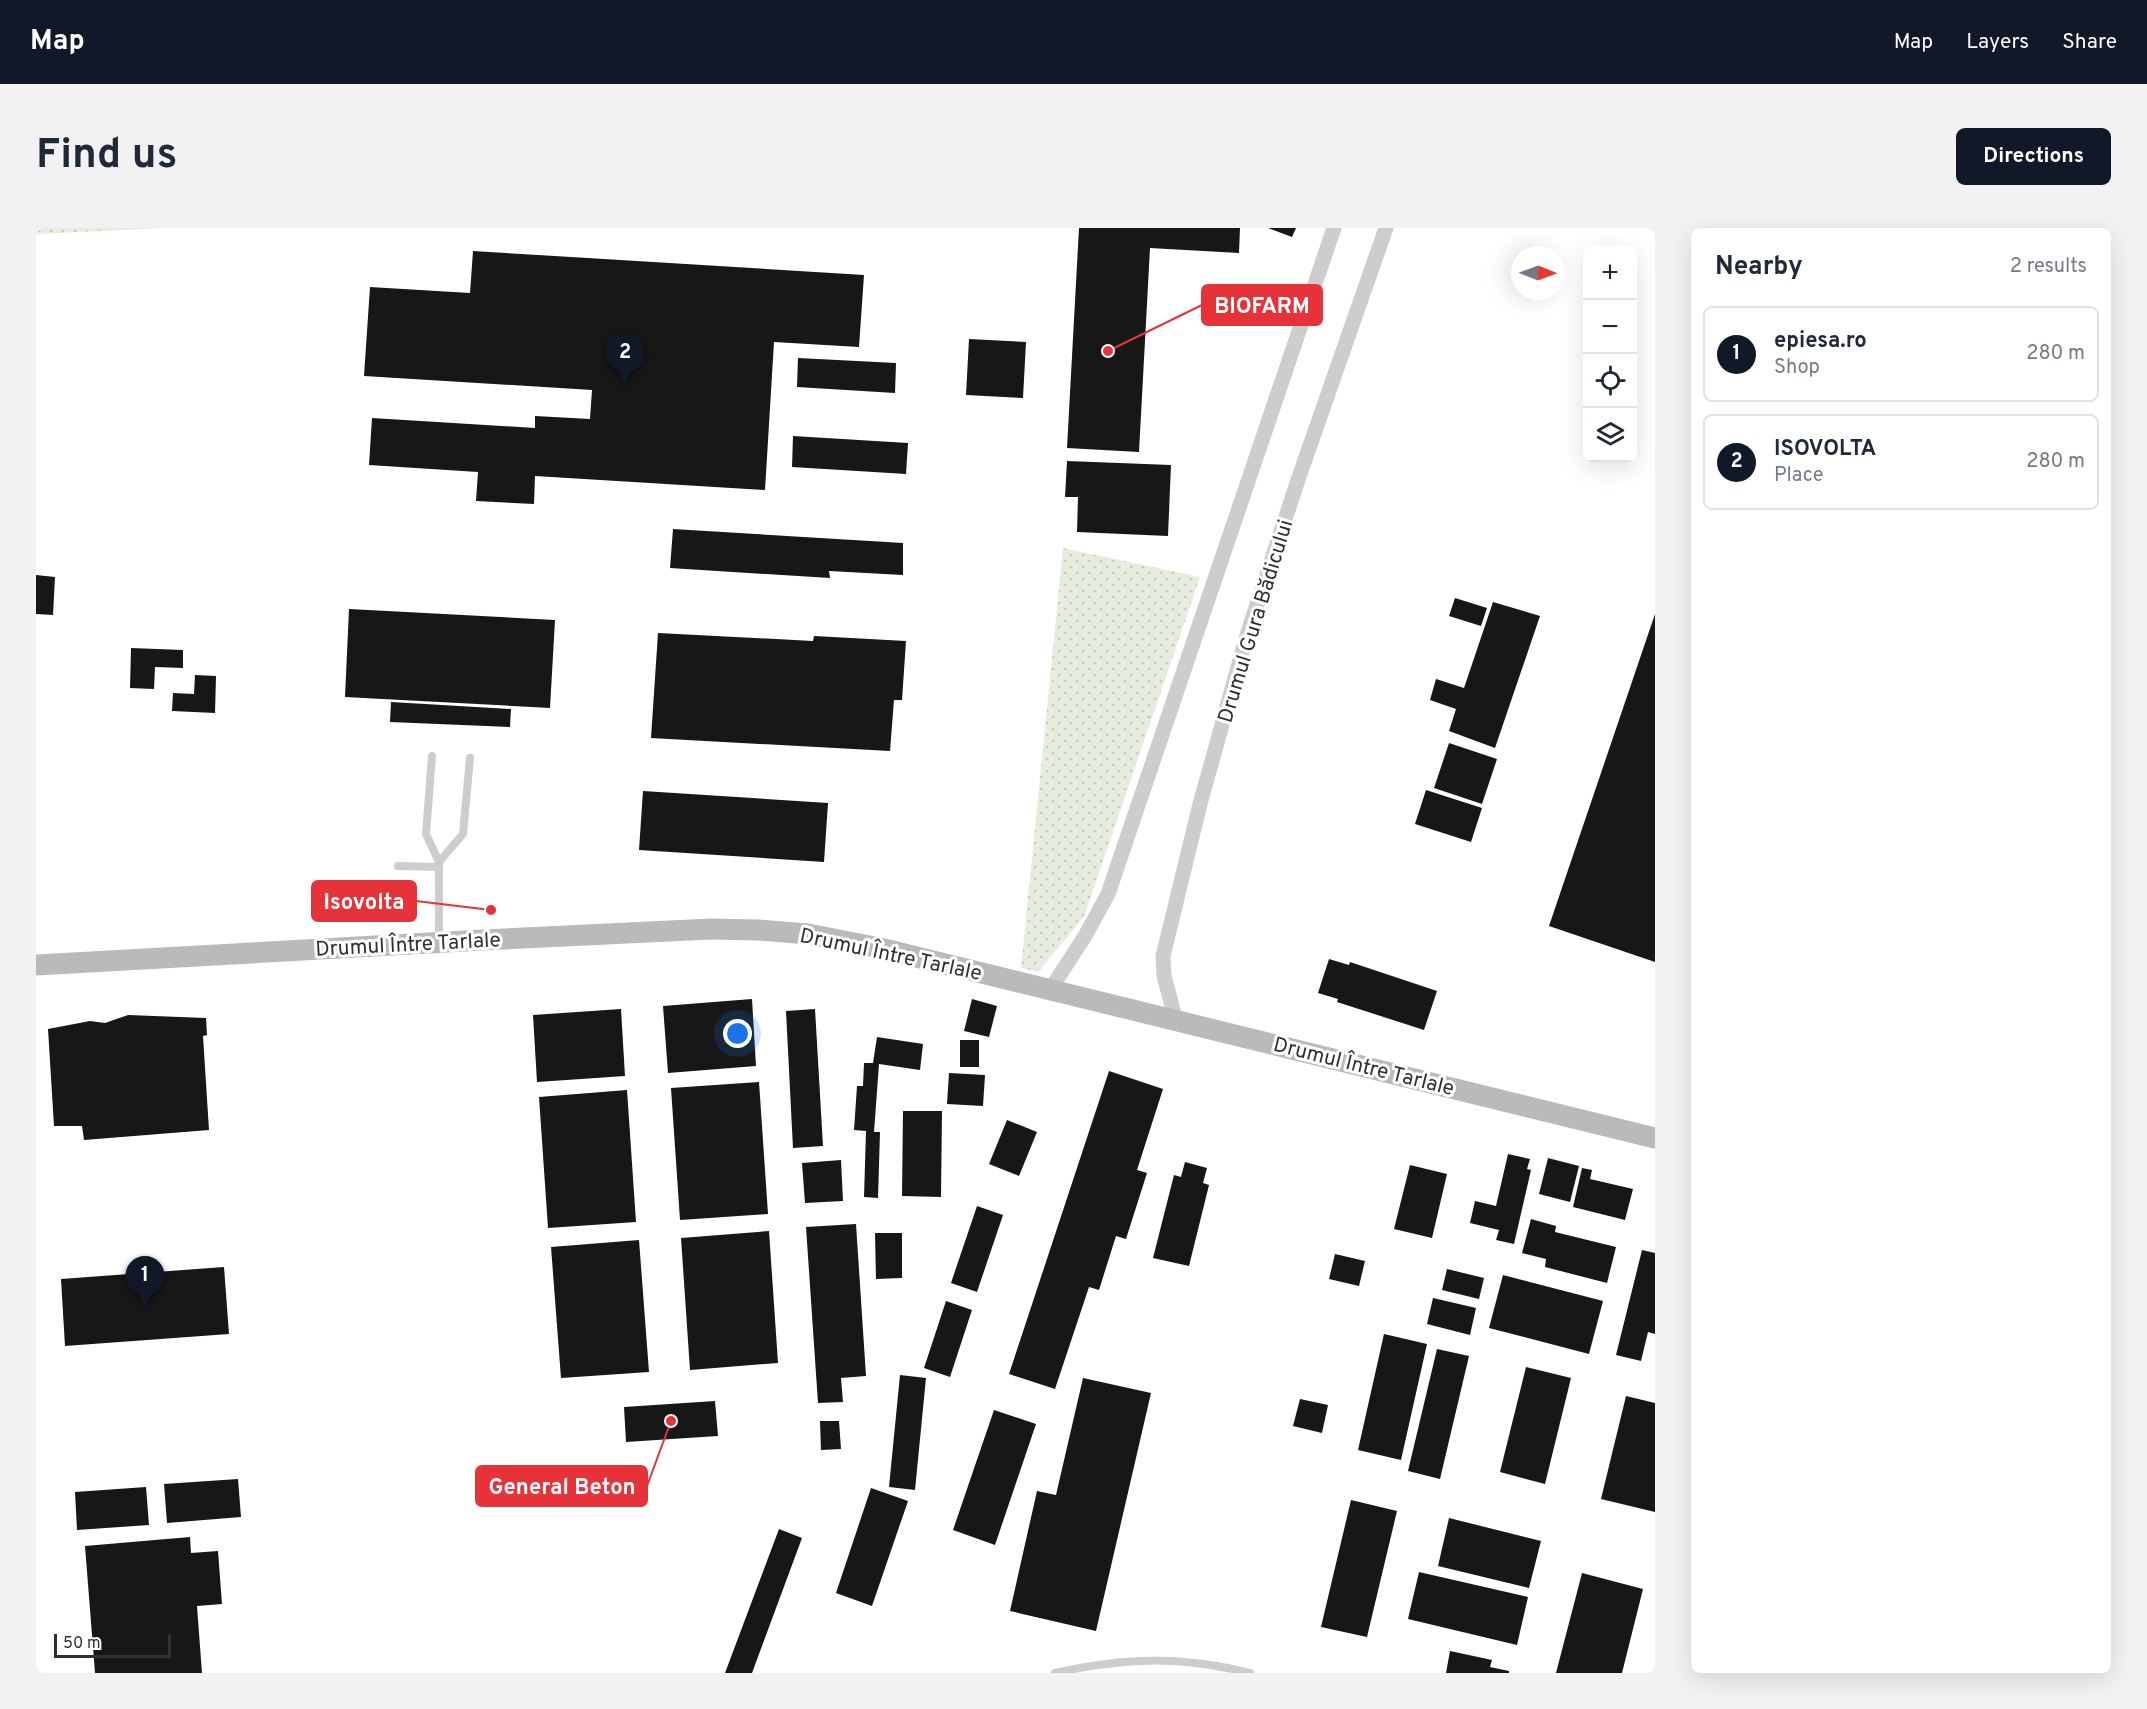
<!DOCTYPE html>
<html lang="en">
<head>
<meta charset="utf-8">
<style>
  :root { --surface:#fff; --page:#f2f2f3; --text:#1f2937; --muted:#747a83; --line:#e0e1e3; --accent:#111827 }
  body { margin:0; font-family:Overpass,sans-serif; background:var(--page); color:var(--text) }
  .controls { position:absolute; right:18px; top:18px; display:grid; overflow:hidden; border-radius:9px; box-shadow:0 6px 24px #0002 }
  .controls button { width:54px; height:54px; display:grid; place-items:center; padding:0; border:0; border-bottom:2px solid var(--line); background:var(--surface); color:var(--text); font:30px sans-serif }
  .compass { position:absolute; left:1475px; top:18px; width:54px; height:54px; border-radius:50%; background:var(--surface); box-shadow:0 6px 24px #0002; rotate:91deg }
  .scale { position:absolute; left:18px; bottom:15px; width:117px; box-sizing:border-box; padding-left:6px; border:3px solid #303030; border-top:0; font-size:16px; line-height:21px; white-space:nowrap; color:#303030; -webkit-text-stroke:4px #fff; paint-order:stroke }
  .you { position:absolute; left:702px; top:806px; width:21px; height:21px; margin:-15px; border:4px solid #fff; border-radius:50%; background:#1a73e8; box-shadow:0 0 0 9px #1a73e833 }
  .badge { display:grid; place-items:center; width:39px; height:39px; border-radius:50%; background:var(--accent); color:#fff; font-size:20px; font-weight:700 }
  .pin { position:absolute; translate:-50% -50px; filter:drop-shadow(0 2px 3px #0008) }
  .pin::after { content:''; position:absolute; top:32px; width:21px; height:18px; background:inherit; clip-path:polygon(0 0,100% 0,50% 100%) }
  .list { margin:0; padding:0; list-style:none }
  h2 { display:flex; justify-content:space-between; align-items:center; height:78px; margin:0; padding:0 24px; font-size:26px }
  h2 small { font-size:20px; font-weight:400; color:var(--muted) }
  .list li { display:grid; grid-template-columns:39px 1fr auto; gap:18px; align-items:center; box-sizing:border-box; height:96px; margin:0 12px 12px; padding:0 12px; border:2px solid var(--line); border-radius:9px }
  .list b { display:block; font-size:22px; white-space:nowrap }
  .list p { margin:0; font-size:20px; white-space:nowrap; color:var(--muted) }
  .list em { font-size:20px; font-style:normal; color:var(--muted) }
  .icon { flex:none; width:33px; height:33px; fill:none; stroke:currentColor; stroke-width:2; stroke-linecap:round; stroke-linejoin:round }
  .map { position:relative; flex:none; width:1619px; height:1445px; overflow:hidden; border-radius:9px }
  header { display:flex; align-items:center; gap:36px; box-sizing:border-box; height:84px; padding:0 30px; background:var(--accent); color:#fff }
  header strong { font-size:28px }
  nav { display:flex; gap:33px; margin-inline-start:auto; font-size:21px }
  .intro { display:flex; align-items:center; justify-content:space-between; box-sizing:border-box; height:144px; padding:0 36px }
  h1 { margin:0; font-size:42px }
  .button { padding:15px 27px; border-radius:9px; background:var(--accent); color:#fff; font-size:21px; font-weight:700 }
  main { display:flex; gap:36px; padding:0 36px }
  aside { flex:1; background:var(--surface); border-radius:9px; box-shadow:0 6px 24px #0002 }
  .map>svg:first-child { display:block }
  .grass { fill:url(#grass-dots) }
  .building { fill:#171717 }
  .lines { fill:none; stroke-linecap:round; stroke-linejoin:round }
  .service { stroke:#cdcdcd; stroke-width:8 }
  .minor { stroke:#cdcdcd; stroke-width:15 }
  .secondary { stroke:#bababa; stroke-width:21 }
  .labels { text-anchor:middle; stroke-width:6; stroke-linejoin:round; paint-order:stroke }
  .street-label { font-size:21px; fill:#303030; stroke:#fff }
  .leader { fill:none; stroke:#e63339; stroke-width:2 }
  .callout-dot { fill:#e63339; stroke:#fff; stroke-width:2 }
  .callout { fill:#e63339; stroke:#e63339; stroke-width:2 }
  .callout-label { font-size:22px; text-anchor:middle; font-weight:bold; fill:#fff }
</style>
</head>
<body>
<header>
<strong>Map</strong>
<nav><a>Map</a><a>Layers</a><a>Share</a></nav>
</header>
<div class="intro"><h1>Find us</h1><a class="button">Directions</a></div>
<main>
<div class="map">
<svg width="1619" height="1445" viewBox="0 0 1619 1445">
  <defs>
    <pattern id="grass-dots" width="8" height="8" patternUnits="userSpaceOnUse" patternTransform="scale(1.5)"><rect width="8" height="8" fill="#e6edde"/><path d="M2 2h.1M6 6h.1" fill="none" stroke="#c6ccbf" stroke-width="1.8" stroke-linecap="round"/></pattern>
  </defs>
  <rect width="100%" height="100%" fill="#fff"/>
  <g class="grass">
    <polygon points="0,0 129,0 0,6"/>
    <polygon points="1027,320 1164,349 1048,689 1002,744 985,740"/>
  </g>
  <g class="building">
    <polygon points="1043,0 1204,0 1203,25 1114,20 1103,224 1031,220"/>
    <polygon points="1232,0 1260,0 1256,9"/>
    <polygon points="437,23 828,47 823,119 738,114 729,262 499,248 498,276 440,273 442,244 333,237 336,190 499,200 499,188 554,191 556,162 328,148 334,59 434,65"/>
    <polygon points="933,111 990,114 987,170 930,167"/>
    <polygon points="762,130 860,135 859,165 761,159"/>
    <polygon points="757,208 872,215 870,246 756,239"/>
    <polygon points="1031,233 1135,237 1132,308 1041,304 1042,269 1029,269"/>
    <polygon points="637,301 867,315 867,347 793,343 794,350 634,340"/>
    <polygon points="0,347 19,349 17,387 0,386"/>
    <polygon points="1419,370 1451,380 1445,398 1413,388"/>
    <polygon points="1457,374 1504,388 1459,520 1413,503 1420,481 1394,472 1400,451 1428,460"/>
    <polygon points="313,381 519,392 514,480 309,469"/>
    <polygon points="1619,386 1619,734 1513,698"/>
    <polygon points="622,405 777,413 778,408 870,413 866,472 858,472 854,523 615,510"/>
    <polygon points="95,420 147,422 147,440 119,439 118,461 94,460"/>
    <polygon points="159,447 180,448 179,485 136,483 137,465 158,466"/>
    <polygon points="355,474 475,481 474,499 354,494"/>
    <polygon points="1413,515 1461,531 1446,576 1398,560"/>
    <polygon points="1390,562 1446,580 1435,614 1379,596"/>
    <polygon points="607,563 792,575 788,634 603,622"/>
    <polygon points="1293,731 1313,737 1314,734 1401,763 1388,802 1301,774 1302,771 1282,765"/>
    <polygon points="716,771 720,838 632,845 627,778"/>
    <polygon points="936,771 961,778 953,809 928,803"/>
    <polygon points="585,781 589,848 501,854 497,787"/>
    <polygon points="779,781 787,918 757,920 750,783"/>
    <polygon points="92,787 170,790 171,807 167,808 173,902 48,912 46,898 18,898 12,801 54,793 69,795"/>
    <polygon points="841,809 887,816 884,842 843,836 838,904 844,904 842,970 828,969 830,903 818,902 821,858 827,858 828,835 837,835"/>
    <rect x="924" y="812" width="19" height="27"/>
    <polygon points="1073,843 1127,861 1101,942 1111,945 1090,1011 1080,1008 1063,1062 1053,1059 1019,1161 973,1146"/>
    <polygon points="913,845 949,847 947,878 911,876"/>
    <polygon points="723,854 732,986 644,992 635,860"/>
    <polygon points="591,862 600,994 512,1000 503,869"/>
    <polygon points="867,883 906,883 905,969 866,968"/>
    <polygon points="971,892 1001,904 983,948 953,936"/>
    <polygon points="1472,926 1494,931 1491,941 1495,942 1478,1016 1460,1012 1463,1002 1434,995 1439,973 1460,978"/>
    <polygon points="1512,930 1543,938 1534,974 1503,966"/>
    <polygon points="805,932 807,973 769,975 766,935"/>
    <polygon points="1149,934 1171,940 1167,955 1173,957 1153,1038 1117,1030 1138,947 1145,949"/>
    <polygon points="1374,937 1411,946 1396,1010 1358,1001"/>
    <polygon points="1546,940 1556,942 1554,951 1597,961 1589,992 1537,979"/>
    <polygon points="941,978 967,987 941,1064 915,1055"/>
    <polygon points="1495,991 1520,998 1519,1004 1580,1019 1571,1055 1509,1039 1510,1031 1486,1025"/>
    <polygon points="820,996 830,1148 805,1150 807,1174 782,1175 770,999"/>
    <polygon points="733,1003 742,1135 654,1142 645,1010"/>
    <polygon points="839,1005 866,1005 866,1050 840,1051"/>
    <polygon points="603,1012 613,1144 525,1150 515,1019"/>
    <polygon points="1606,1022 1619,1025 1619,1106 1612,1104 1605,1133 1580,1127"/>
    <polygon points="1299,1026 1329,1033 1323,1058 1293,1051"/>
    <polygon points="188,1039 193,1106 29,1118 25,1051"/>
    <polygon points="1411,1041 1448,1050 1443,1071 1406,1062"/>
    <polygon points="1467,1047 1567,1073 1553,1126 1453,1100"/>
    <polygon points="1397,1070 1440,1080 1434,1107 1391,1096"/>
    <polygon points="910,1073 936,1082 914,1149 888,1140"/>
    <polygon points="1348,1106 1391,1116 1365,1232 1322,1222"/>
    <polygon points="1401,1121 1433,1128 1404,1251 1372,1243"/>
    <polygon points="1490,1139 1535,1150 1509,1256 1464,1244"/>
    <polygon points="864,1147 890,1150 879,1262 853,1259"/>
    <polygon points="1047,1150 1115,1165 1060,1403 974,1383 1001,1263 1020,1267"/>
    <polygon points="1590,1168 1619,1175 1619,1284 1565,1271"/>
    <polygon points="1264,1171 1292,1177 1286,1205 1257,1198"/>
    <polygon points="679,1173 682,1208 590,1214 588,1179"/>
    <polygon points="958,1182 1000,1196 959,1317 917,1302"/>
    <polygon points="784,1193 803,1193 805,1221 785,1222"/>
    <polygon points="202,1251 205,1289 131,1295 128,1256"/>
    <polygon points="110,1259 113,1297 41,1302 39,1264"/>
    <polygon points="835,1260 872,1273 836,1378 800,1365"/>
    <polygon points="1315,1272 1361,1283 1331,1409 1285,1399"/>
    <polygon points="1413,1290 1505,1313 1493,1360 1402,1338"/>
    <polygon points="743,1301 766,1310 716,1445 689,1445"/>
    <polygon points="154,1309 155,1325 182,1323 186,1376 161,1378 166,1445 59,1445 49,1318"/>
    <polygon points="1383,1344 1492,1369 1481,1417 1372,1391"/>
    <polygon points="1546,1345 1607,1361 1586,1445 1520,1445"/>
    <polygon points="1414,1423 1456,1432 1454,1439 1473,1443 1473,1445 1410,1445"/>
  </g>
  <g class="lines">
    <g class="service">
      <polyline points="396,528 390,606 403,634 403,713"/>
      <polyline points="403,634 427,606 434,530"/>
      <polyline points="362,638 403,639"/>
      <path d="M1019,1445C1089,1429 1144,1428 1214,1445"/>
    </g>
    <g class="minor">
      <polyline points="1014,762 1049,708 1072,666 1298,0"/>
      <polyline points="1140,793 1128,748 1127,728 1164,576 1211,407 1263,249 1350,0"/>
    </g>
    <polyline class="secondary" points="0,737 447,712 675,701 722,702 772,706 844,720 1619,910"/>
  </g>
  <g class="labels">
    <g class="street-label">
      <text transform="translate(1219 393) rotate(-73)" y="7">Drumul Gura Bădicului</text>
      <text transform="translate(372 716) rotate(-3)" y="7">Drumul Între Tarlale</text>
      <text transform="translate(855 726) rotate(12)" y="7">Drumul Între Tarlale</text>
      <text transform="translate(1328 838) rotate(14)" y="7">Drumul Între Tarlale</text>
    </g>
  </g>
  <path class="leader" d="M1072 123L1166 77M455 682L380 673M635 1193L611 1258"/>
  <g class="callout-dot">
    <circle cx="1072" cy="123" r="6"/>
    <circle cx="455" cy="682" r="6"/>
    <circle cx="635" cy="1193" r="6"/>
  </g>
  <g class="callout">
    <rect x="1166" y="57" width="120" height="40" rx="6"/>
    <rect x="276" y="653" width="104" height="40" rx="6"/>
    <rect x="440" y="1238" width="171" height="40" rx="6"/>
  </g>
  <g class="callout-label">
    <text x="1226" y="85">BIOFARM</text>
    <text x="328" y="681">Isovolta</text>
    <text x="526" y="1266">General Beton</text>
  </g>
</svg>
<div class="controls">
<button>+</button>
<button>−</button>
<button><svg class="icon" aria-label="locate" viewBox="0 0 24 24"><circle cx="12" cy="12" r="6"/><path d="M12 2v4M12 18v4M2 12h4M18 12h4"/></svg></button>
<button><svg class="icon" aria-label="layers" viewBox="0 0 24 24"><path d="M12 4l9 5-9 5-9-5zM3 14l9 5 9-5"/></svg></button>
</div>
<svg class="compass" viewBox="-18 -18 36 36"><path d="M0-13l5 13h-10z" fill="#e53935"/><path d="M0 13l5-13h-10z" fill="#747a83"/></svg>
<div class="scale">50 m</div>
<div class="you"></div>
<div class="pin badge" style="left:109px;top:1078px">1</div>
<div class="pin badge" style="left:589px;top:155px">2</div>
</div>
<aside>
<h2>Nearby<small>2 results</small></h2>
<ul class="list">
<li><span class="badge">1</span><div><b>epiesa.ro</b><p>Shop</p></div><em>280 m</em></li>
<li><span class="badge">2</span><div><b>ISOVOLTA</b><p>Place</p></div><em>280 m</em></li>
</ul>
</aside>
</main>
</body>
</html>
